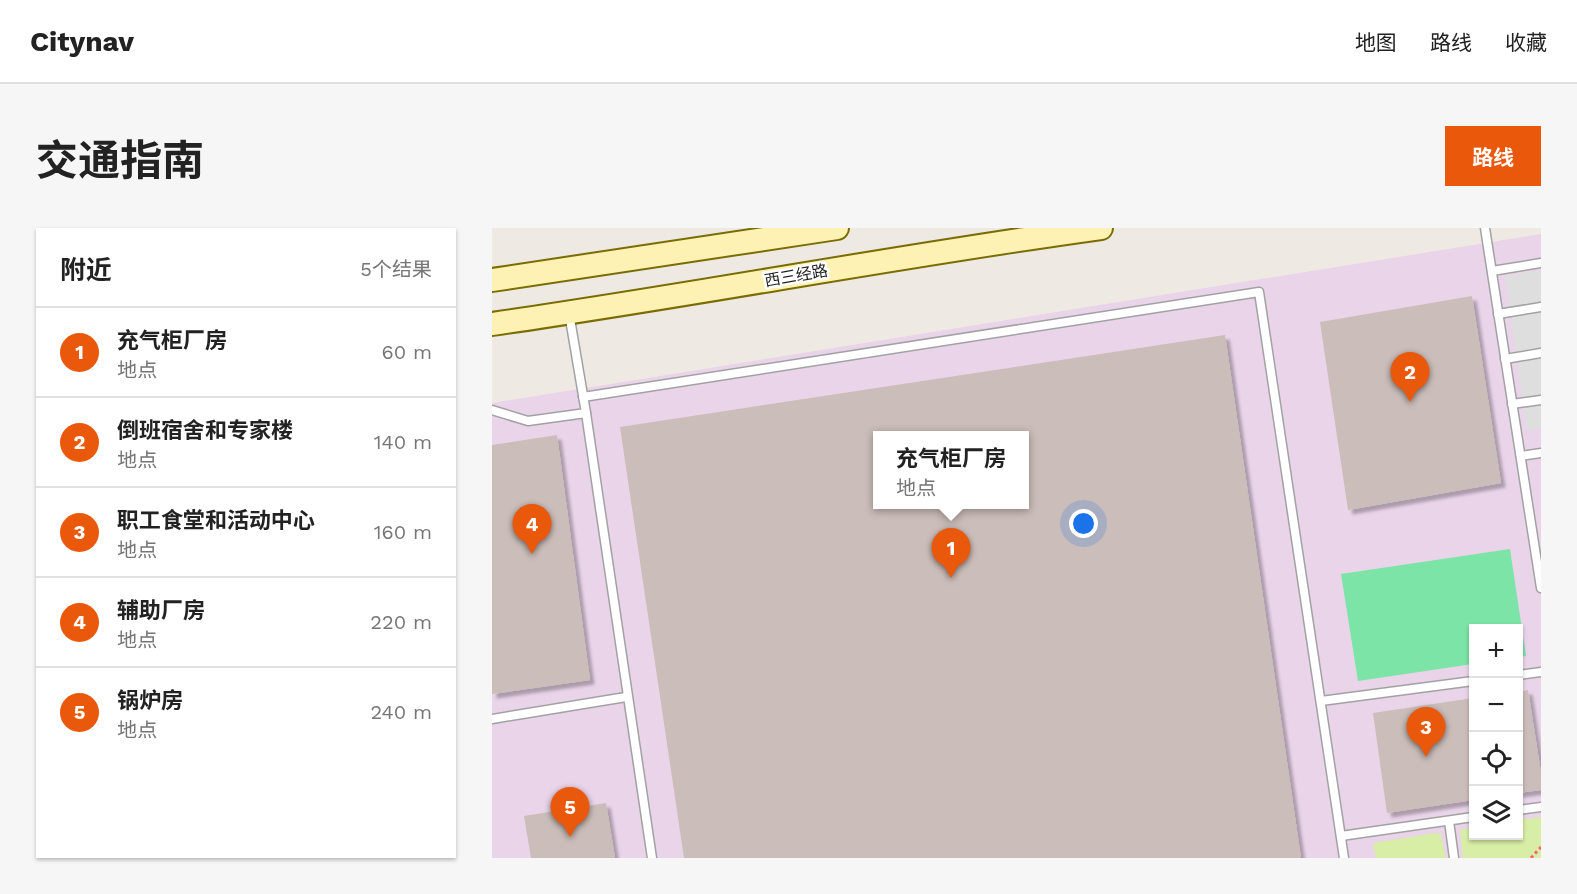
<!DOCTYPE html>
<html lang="zh">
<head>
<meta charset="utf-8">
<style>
  :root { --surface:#fff; --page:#f6f6f6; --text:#222; --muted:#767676; --line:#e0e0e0; --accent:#ea580c }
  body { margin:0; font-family:"Work Sans","Noto Sans SC",sans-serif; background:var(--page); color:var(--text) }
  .controls { position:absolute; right:18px; bottom:18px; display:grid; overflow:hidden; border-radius:0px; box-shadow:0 2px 4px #0004 }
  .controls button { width:54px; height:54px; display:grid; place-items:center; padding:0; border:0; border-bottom:2px solid var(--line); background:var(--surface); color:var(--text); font:30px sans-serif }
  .you { position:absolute; left:592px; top:296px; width:21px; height:21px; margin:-15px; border:4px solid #fff; border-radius:50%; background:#1a73e8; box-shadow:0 0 0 9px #1a73e833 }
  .badge { display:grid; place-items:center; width:39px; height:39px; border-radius:50%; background:var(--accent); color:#fff; font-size:20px; font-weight:700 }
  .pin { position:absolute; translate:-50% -50px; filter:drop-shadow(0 2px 3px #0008) }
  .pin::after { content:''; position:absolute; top:32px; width:21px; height:18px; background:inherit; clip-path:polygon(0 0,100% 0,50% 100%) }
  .popup { position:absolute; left:381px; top:203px; width:156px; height:78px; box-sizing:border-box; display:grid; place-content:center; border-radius:0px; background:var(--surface); filter:drop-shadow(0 2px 4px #0005); font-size:20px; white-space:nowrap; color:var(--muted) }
  .popup b { font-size:22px; color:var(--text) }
  .popup::after { content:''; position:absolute; left:50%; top:100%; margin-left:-12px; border:12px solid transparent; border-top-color:var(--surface) }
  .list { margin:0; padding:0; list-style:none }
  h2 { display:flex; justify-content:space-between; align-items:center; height:78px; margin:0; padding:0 24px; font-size:26px }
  h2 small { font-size:20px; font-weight:400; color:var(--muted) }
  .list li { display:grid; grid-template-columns:39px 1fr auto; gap:18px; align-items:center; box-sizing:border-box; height:90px; padding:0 24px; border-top:2px solid var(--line) }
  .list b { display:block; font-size:22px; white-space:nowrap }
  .list p { margin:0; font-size:20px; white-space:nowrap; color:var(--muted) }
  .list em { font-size:20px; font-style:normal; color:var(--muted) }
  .icon { flex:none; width:33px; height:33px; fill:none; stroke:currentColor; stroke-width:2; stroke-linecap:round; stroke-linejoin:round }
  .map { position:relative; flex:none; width:1049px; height:630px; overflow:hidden; border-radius:0px }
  header { display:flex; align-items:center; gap:36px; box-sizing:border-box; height:84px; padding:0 30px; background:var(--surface); border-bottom:2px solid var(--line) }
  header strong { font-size:28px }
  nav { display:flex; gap:33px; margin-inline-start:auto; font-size:21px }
  .intro { display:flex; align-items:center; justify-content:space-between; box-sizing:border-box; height:144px; padding:0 36px }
  h1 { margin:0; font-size:42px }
  .button { padding:15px 27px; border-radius:0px; background:var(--accent); color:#fff; font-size:21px; font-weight:700 }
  main { display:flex; gap:36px; padding:0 36px }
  aside { flex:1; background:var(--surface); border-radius:0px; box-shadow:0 2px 4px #0004 }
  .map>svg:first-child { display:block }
  .industrial { fill:#e9d4e9; fill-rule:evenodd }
  .grass { fill:#d8eda5 }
  .pitch { fill:#7ce4a6 }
  .parking { fill:#dedede }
  .building { fill:#cbbdb9; fill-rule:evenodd; filter:url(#shadow) }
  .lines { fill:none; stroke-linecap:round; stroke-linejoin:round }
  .lane-casing { stroke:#a2a2a2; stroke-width:11 }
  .secondary-casing { stroke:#796d00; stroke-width:26 }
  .path { stroke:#ff6475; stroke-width:3; stroke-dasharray:3 3; stroke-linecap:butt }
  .lane { stroke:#fff; stroke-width:8 }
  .secondary { stroke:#fdf1b3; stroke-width:22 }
  .labels { text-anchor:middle; stroke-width:5; stroke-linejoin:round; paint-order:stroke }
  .street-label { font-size:16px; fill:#1e1e1e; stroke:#fff }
</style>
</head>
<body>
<header>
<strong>Citynav</strong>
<nav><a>地图</a><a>路线</a><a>收藏</a></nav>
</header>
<div class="intro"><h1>交通指南</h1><a class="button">路线</a></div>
<main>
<aside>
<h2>附近<small>5个结果</small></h2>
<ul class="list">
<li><span class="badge">1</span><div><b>充气柜厂房</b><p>地点</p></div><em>60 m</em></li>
<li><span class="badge">2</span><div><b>倒班宿舍和专家楼</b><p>地点</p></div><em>140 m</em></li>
<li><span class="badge">3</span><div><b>职工食堂和活动中心</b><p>地点</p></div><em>160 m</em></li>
<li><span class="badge">4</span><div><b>辅助厂房</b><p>地点</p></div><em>220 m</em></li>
<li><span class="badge">5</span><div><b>锅炉房</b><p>地点</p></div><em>240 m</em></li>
</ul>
</aside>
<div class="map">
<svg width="1049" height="630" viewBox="0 0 1049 630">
  <defs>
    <filter id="shadow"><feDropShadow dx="4.5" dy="4.5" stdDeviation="1.5" flood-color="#0004"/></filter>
  </defs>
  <rect width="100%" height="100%" fill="#efe9e3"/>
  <path class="industrial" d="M1049,6V630H0V175ZM386,208H532V276H386ZM981,400H1026V608H981Z"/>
  <g class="grass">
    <polygon points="1049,589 1049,630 971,630 968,602 981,599 981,608 1026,608 1027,592"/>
    <polygon points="943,605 949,606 954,630 884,630 881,615"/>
  </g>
  <polygon class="pitch" points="1018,321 1034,428 1027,429 1026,400 981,400 981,436 866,453 849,346"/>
  <polygon class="parking" points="1049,42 1049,201 1035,203 1013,48"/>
  <g class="building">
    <polygon points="980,68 1009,255 856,282 828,94"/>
    <path d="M733,107L809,630H192L128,199ZM386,208H532V276H386Z"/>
    <polygon points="65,207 98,452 0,466 0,217"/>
    <polygon points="1036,462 1049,545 1049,562 1026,565 1026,464"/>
    <polygon points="981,470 981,572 895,585 881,485"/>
    <polygon points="114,575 123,630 39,630 32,588"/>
  </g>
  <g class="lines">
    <g class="lane-casing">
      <g id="lane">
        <polyline points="993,0 1049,360"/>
        <polyline points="1000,43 1049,35"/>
        <polyline points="1006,86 1049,79"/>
        <polyline points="1013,131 1049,125"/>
        <polyline points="91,169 767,64 852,630"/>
        <polyline points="1020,176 1049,172"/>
        <polyline points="0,182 36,193 94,185 77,85"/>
        <polyline points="94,185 160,630"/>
        <polyline points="1029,228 1049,225"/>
        <polyline points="1026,447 1049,444"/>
        <polyline points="829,473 981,453"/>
        <polyline points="0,491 134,469"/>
        <polyline points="1026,582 1049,579"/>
        <polyline points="957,593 962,630"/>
        <polyline points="849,608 981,589"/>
      </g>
    </g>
    <g class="secondary-casing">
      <g id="secondary">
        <polyline points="0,52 345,0"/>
        <path d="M0,96C203,67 405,28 609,0"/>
      </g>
    </g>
    <polyline class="path" points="1039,630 1049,619"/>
    <use href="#lane" class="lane"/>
    <use href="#secondary" class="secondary"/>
  </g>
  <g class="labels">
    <g class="street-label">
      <text transform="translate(304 47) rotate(-10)" y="6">西三经路</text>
    </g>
  </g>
</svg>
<div class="controls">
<button>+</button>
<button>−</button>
<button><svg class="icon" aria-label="locate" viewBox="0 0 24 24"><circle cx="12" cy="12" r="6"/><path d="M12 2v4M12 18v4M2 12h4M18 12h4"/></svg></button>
<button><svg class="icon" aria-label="layers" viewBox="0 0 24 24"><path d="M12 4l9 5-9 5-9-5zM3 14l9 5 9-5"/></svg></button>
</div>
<div class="you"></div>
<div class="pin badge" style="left:459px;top:350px">1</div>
<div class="popup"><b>充气柜厂房</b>地点</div>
<div class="pin badge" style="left:918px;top:174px">2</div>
<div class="pin badge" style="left:934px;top:529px">3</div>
<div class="pin badge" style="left:40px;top:326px">4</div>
<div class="pin badge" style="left:78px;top:609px">5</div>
</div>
</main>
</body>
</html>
